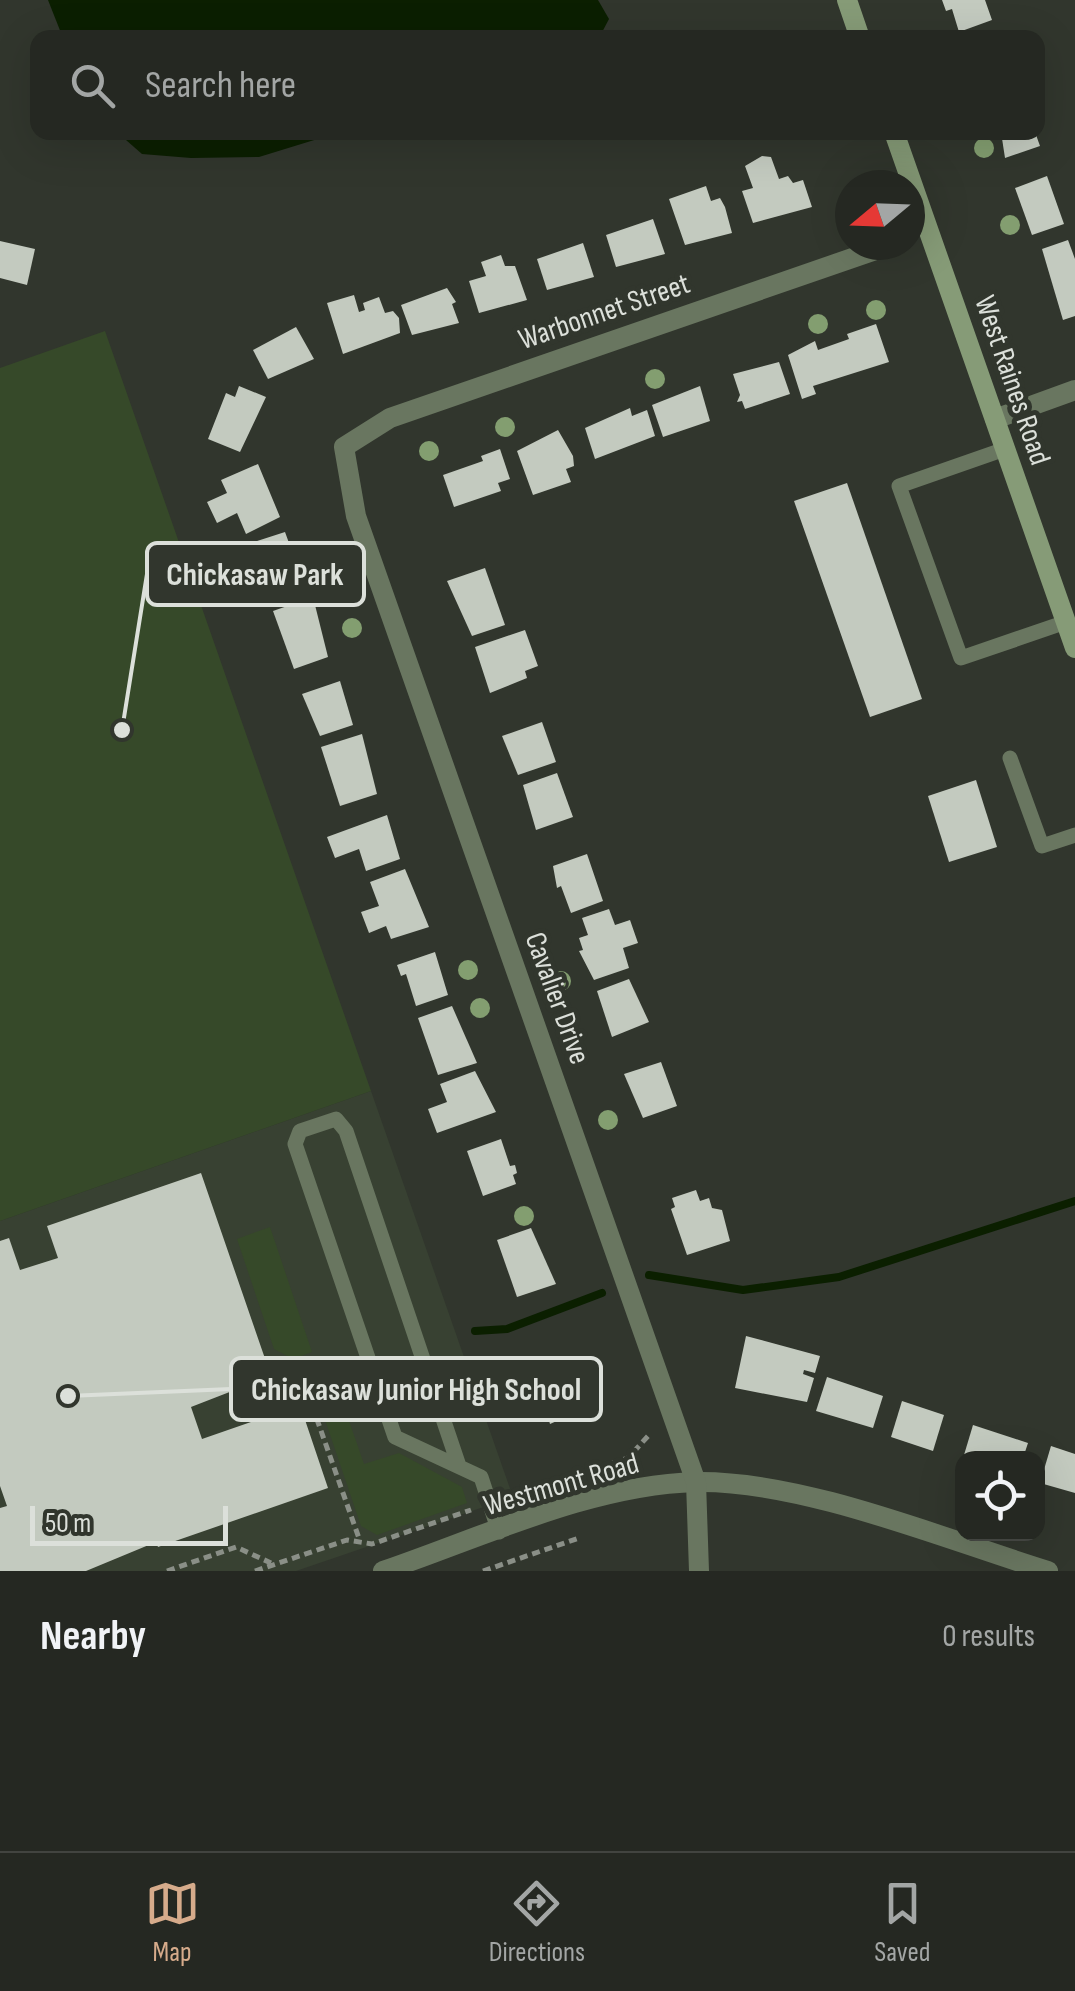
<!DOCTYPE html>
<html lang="en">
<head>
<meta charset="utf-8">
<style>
  :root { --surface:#252822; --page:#2d302a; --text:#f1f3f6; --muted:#a3a6a5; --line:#424440; --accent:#d6ab8b }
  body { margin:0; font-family:"Sofia Sans Condensed",sans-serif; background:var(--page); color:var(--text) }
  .controls { position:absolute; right:30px; bottom:30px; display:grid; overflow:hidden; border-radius:20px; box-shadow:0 10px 40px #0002 }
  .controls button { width:90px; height:90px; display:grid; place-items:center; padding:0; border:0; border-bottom:2px solid var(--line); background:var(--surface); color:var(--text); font:50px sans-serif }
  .compass { position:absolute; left:835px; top:170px; width:90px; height:90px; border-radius:50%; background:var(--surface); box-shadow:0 10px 40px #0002; rotate:251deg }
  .scale { position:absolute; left:30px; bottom:25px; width:198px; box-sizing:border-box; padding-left:10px; border:5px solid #dce0da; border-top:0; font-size:28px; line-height:35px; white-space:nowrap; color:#dce0da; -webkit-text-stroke:8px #31362d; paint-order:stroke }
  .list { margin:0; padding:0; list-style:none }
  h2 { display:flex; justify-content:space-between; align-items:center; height:130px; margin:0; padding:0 40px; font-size:42px }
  h2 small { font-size:32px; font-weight:400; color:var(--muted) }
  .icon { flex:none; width:55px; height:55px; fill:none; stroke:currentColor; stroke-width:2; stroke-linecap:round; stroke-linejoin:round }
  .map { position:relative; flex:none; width:1075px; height:1571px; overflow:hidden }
  .search { position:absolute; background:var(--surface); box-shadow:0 10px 40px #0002; left:30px; right:30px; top:30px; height:110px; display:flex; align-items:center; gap:25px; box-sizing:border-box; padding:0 35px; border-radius:20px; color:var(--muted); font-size:38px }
  .sheet { height:280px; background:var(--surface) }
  nav { display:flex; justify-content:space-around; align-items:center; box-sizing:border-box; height:140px; border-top:2px solid var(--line); background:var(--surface); font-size:28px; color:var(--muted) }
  nav a { display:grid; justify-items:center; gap:5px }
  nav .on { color:var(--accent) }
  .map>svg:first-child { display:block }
  .built { fill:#384132 }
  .green { fill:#364929 }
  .water { fill:#0b1f00 }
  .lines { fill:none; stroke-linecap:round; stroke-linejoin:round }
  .stream { stroke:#0b1f00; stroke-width:8 }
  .building { fill:#c3cabf }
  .path { stroke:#8a8f87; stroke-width:5; stroke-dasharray:8 5; stroke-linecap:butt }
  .service { stroke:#697660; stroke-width:15 }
  .minor { stroke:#697660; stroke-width:20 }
  .secondary { stroke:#869b77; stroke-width:20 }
  .tree { fill:#839e70 }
  .labels { text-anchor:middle; stroke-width:10; stroke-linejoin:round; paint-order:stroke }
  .street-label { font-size:30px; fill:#dce0da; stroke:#31362d }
  .leader { fill:none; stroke:#dce0da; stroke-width:4 }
  .callout-dot { fill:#dce0da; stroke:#31362d; stroke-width:4 }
  .callout { fill:#31362d; stroke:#dce0da; stroke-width:4 }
  .callout-label { font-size:32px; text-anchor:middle; font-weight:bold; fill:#dce0da }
</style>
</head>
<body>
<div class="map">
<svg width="1075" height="1571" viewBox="0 0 1075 1571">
  <rect width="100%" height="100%" fill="#31362d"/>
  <polygon class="built" points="371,1091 513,1497 296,1571 0,1571 0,1221"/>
  <g class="green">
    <polygon points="105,331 371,1091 0,1221 0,368"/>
    <polygon points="270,1227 312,1352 293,1359 274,1349 237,1239"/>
    <polygon points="340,1395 364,1464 399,1453 462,1487 467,1503 377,1535 361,1526 319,1402"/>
  </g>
  <g class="water">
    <polygon points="48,0 598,0 609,19 599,38 63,38"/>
    <polygon points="118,133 337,133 259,157 191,158 142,154"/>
  </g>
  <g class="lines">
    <g class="stream">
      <polyline points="649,1275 743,1290 839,1277 1075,1201"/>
      <polyline points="475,1331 507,1329 602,1293"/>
    </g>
  </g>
  <g class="building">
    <polygon points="942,0 985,0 992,20 959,32 952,9 946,11"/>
    <polygon points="1001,132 1035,132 1040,146 1005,158"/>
    <polygon points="762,156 771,157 779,179 788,176 793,183 803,180 812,207 753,223 742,191 753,188 745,166"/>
    <polygon points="1047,176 1064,224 1032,235 1015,188"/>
    <polygon points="706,186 711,201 720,198 725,207 732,233 685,245 669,199"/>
    <polygon points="653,219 665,254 616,267 606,235"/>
    <polygon points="1068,240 1075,259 1075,316 1063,320 1042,249"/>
    <polygon points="0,241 35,249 27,285 0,278"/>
    <polygon points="583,243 594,277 547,290 537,259"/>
    <polygon points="501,255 505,266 515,266 527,300 479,313 469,281 486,276 481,262"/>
    <polygon points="447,288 456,302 452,304 459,323 412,335 401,305"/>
    <polygon points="354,295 359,312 365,310 363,303 379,297 385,313 393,311 399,318 400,333 343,354 327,303"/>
    <polygon points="876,324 889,362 813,386 816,394 802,399 788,355 815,341 818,350 849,339 847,334"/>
    <polygon points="296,327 314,359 268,379 253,350"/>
    <polygon points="779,362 790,394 745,409 742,401 737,402 740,395 733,374"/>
    <polygon points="239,386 266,397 240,452 208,439 226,393 235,397"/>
    <polygon points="700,386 710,421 663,437 652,405"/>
    <polygon points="630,408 632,416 647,410 655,436 595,459 585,428"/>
    <polygon points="558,430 573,456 574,466 566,469 571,482 533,495 517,451"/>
    <polygon points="500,449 510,479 498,483 501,491 454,507 443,475 483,461 481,456"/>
    <polygon points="258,464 280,517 246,534 237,513 217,523 207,502 227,493 221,480"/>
    <polygon points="847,483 922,699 870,717 794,501"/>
    <polygon points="285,532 289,543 293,541 304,587 273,598 254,542"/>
    <polygon points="485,568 505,625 472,636 447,581"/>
    <polygon points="313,597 328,657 294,669 273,611"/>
    <polygon points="525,630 538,666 525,671 527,678 490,693 475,647"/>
    <polygon points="340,681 353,725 320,736 302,694"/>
    <polygon points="542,722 556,762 518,775 502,736"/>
    <polygon points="362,734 377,794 340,806 321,747"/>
    <polygon points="557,773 573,817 536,830 523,785"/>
    <polygon points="976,780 997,847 949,862 928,796"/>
    <polygon points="387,815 400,859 366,871 359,849 335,858 327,837"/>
    <polygon points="587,854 603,901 571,913 561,886 557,888 553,866"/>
    <polygon points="405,869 429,927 391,939 386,926 369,933 361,912 379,906 370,882"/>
    <polygon points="609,909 615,925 630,920 638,943 623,948 629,968 594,980 579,951 583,950 579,938 588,935 582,918"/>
    <polygon points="435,952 448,995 416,1006 406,974 401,976 397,965"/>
    <polygon points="629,979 649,1022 612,1037 597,991"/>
    <polygon points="452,1006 477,1063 438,1075 418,1018"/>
    <polygon points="661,1062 677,1106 643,1118 624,1074"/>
    <polygon points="475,1071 496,1112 437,1133 428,1109 447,1102 440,1084"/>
    <polygon points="501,1139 510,1166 515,1165 517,1173 513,1175 516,1184 483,1196 467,1151"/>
    <polygon points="201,1173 271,1376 191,1407 202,1439 300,1405 328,1488 158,1547 156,1542 86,1571 0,1571 0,1508 7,1506 0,1486 0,1241 9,1238 20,1270 58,1258 47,1226"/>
    <polygon points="696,1190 700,1201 709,1198 712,1208 722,1210 730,1241 687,1255 671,1209 675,1207 672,1198"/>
    <polygon points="531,1228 556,1284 517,1297 497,1240"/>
    <polygon points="746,1336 820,1356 815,1373 804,1370 803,1374 814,1378 807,1402 735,1388"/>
    <polygon points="581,1374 593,1405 550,1424 548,1417 535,1422 532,1411 526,1413 518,1393 527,1387"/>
    <polygon points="827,1377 883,1396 873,1428 816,1411"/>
    <polygon points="902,1401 944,1415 933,1451 891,1437"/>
    <polygon points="973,1425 1028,1443 1023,1458 964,1455"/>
    <polygon points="1051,1446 1075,1454 1075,1493 1040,1483"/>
  </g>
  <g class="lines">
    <g class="path">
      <polyline points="308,1394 360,1541"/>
      <polyline points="562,1480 628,1458 649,1435"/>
      <polyline points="167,1571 236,1547 271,1563"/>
      <polyline points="255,1571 347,1540 372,1544 471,1510"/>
      <polyline points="483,1571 579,1538"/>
    </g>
    <g class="service">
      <polyline points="1005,449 899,486 961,658 1066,622"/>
      <polyline points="1010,758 1042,846 1075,835"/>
      <polyline points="458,1463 346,1131 336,1119 300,1131 295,1144 395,1437 481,1477 499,1532"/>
    </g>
    <g class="minor">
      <polyline points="995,419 1075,390"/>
      <path d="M383,1571C483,1537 590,1485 696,1482C802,1480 944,1539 1048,1571"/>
      <polyline points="699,1571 696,1482 356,516 344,447 390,418 890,245"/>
    </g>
    <g class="secondary">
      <polyline points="847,0 860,38"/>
      <polyline points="894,132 1075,648"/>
    </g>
  </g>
  <g class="tree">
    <circle cx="984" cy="148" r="10"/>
    <circle cx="1010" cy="225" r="10"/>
    <circle cx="876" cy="310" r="10"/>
    <circle cx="818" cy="324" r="10"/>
    <circle cx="655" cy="379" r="10"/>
    <circle cx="505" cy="427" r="10"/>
    <circle cx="429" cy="451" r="10"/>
    <circle cx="352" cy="628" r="10"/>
    <circle cx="468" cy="970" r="10"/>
    <circle cx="561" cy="981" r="10"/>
    <circle cx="480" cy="1008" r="10"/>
    <circle cx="608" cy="1120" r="10"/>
    <circle cx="524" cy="1216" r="10"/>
  </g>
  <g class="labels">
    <g class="street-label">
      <text transform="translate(604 311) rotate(-19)" y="10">Warbonnet Street</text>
      <text transform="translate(1013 380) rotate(71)" y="10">West Raines Road</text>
      <text transform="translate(558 998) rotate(70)" y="10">Cavalier Drive</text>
      <text transform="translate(561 1484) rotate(-16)" y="10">Westmont Road</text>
    </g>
  </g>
  <path class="leader" d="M122 730L147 574M68 1396L231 1389"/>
  <g class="callout-dot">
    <circle cx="122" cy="730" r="10"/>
    <circle cx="68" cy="1396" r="10"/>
  </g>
  <g class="callout">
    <rect x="147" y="543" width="217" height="62" rx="10"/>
    <rect x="231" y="1358" width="370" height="62" rx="10"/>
  </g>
  <g class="callout-label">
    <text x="255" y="585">Chickasaw Park</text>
    <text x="416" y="1400">Chickasaw Junior High School</text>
  </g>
</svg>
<div class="controls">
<button><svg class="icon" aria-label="locate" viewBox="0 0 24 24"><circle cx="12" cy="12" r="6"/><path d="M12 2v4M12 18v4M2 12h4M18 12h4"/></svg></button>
</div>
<svg class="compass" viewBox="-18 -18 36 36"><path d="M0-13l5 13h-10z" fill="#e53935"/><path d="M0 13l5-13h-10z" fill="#a3a6a5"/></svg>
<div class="scale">50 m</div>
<div class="search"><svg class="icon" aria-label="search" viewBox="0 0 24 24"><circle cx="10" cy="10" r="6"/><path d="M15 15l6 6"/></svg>Search here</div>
</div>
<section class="sheet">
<h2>Nearby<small>0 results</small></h2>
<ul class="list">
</ul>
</section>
<nav>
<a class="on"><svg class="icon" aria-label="map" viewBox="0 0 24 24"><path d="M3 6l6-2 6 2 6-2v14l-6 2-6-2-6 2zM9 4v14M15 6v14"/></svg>Map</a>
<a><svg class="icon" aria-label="directions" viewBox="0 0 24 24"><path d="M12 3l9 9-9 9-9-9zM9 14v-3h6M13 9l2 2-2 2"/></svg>Directions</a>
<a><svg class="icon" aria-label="saved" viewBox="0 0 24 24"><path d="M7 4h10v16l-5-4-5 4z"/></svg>Saved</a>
</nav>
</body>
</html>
